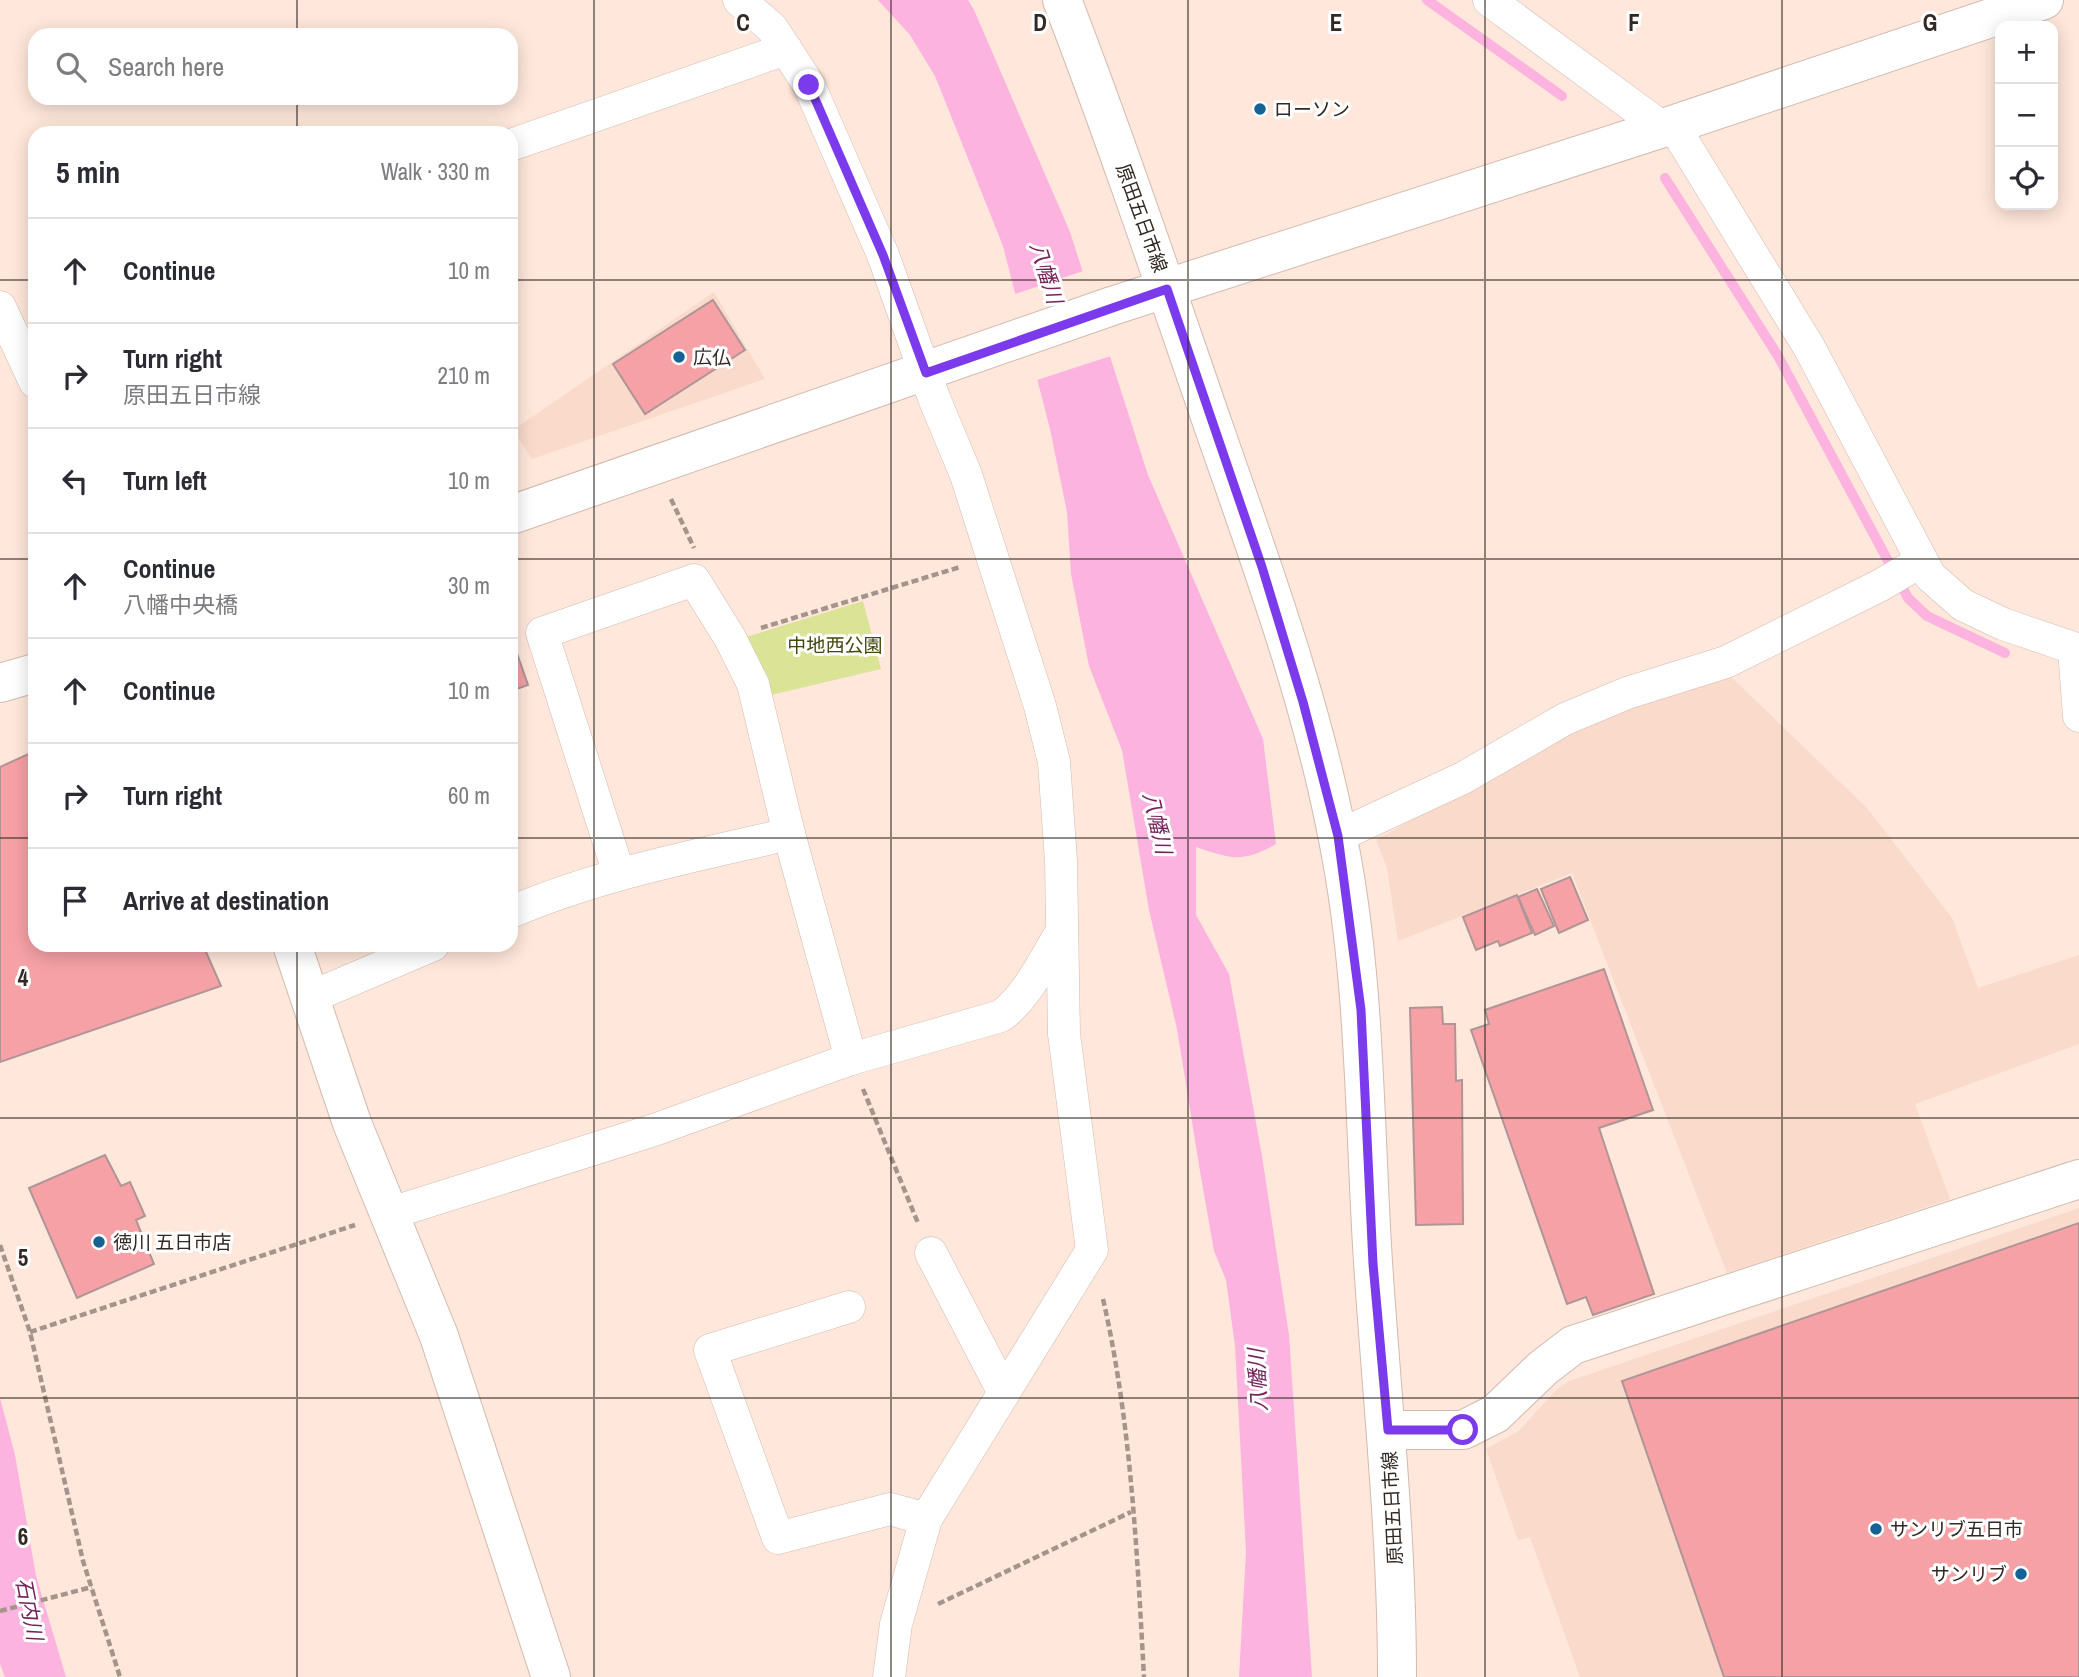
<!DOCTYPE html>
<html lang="en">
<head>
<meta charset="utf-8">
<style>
  :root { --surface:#fff; --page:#f2f2f3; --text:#2b2b33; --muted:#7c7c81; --line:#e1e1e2 }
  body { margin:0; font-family:"Archivo Narrow","Noto Sans JP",sans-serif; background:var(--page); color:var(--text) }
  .controls { position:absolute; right:21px; top:21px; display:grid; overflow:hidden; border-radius:14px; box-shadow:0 4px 18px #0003 }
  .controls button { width:63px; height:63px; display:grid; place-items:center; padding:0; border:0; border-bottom:2px solid var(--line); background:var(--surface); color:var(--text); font:35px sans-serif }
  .stop { position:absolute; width:21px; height:21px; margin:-16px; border:5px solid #7c3aed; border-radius:50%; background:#fff }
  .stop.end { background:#7c3aed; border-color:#fff; box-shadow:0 2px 7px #0008 }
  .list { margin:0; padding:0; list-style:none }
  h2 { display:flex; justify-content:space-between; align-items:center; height:91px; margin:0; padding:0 28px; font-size:30px }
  h2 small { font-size:23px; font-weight:400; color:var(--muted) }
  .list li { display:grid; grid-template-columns:46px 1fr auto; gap:21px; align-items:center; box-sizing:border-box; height:105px; padding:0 28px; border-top:2px solid var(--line) }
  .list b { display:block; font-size:26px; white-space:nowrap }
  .list p { margin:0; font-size:23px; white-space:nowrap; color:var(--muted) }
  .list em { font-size:23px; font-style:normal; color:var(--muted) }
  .icon { flex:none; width:38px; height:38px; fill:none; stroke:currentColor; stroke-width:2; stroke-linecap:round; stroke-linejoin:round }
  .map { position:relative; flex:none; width:2079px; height:1677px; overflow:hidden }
  .search { position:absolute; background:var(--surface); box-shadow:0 4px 18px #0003; left:28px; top:28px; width:490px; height:77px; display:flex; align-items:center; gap:18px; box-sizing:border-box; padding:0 24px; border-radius:21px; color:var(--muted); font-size:26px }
  .panel { position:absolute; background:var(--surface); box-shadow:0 4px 18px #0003; left:28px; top:126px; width:490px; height:826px; border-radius:21px }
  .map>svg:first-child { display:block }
  .built { fill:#f9dacb }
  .green { fill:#dae396 }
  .water { fill:#fcb3df }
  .pier { fill:#ffe7db }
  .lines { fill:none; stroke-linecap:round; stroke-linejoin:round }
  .stream { stroke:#fcb3df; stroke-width:10 }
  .building { fill:#f6a1a6; stroke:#af9596; stroke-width:2 }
  .minor-casing { stroke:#d2baaf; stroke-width:33 }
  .tertiary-casing { stroke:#d2baaf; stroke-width:40 }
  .secondary-casing { stroke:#d2baaf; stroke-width:40 }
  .path { stroke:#a5948b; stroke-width:4.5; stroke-dasharray:7 3.5; stroke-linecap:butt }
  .minor { stroke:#fff; stroke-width:32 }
  .tertiary { stroke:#fff; stroke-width:38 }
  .secondary { stroke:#fff; stroke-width:38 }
  .route { stroke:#7c3aed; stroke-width:9 }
  .grid { fill:none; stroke:#322924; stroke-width:2; stroke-opacity:0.55 }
  .poi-dot { fill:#176295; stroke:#fff; stroke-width:2.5 }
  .labels { text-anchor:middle; stroke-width:6; stroke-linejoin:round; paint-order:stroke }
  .poi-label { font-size:19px; fill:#322924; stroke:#fff; text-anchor:start }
  .street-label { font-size:19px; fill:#322924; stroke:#fff }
  .park-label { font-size:19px; fill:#44480c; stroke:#fff }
  .water-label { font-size:21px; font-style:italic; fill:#76245c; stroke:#fff }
  .grid-label { font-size:23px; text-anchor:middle; font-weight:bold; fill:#322924; stroke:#fff; stroke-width:6; stroke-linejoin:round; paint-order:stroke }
</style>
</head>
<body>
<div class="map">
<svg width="2079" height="1677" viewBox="0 0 2079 1677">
  <rect width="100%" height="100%" fill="#ffe7db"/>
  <g class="built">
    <polygon points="714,292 765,379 532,459 513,430"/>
    <polygon points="1727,673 1867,808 1952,918 1978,988 2079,955 2079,1044 1915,1104 1950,1199 1727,1273 1572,873 1398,941 1387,868 1376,840 1536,750 1536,742"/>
    <polygon points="2079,1208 2079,1677 1580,1677 1530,1537 1518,1540 1486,1449 1519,1431 1556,1390 1569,1381"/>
  </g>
  <polygon class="green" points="863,601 881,669 771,695 769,680 746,637"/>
  <g class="water">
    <path d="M878,0H968L974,10L1070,232L1148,475L1263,739L1276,844C1242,863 1232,859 1196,847V915L1229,974L1262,1156L1289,1335L1312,1677H1239L1246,1552L1235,1346L1226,1280L1214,1251L1200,1171L1177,1029L1149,910L1122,750L1089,666L1071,574L1067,512L1050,429L1003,246L935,76L910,35Z"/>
    <polygon points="0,1398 15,1455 36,1576 66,1677 5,1677 0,1664"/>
  </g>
  <polygon class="pier" points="1086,270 1114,355 1034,381 1012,295"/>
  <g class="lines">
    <g class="stream">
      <polyline points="1427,0 1562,96"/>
      <polyline points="1665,178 1778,356 1908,598 1927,616 2005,653"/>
    </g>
  </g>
  <g class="building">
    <polygon points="713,300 745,350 645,414 613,364"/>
    <polygon points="513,642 528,685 511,691 511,643"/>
    <polygon points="35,751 35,945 203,945 221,986 0,1062 0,767"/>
    <polygon points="1570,877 1588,920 1559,933 1541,889"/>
    <polygon points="1537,889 1554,926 1535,935 1518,897"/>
    <polygon points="1517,895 1532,933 1500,946 1498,941 1476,950 1463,917"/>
    <polygon points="1604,969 1653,1110 1599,1128 1654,1294 1593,1315 1586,1297 1567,1304 1471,1030 1489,1024 1485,1010"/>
    <polygon points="1442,1007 1443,1024 1455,1024 1456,1081 1462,1080 1463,1224 1416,1225 1410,1008"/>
    <polygon points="105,1155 121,1186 130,1182 145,1216 136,1220 154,1264 77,1298 29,1188"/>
    <polygon points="2079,1223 2079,1677 1724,1677 1622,1381"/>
  </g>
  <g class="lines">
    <g class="minor-casing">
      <g id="minor">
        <polyline points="739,0 772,28 809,85 883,255 934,398 966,475 1040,706 1054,762 1061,861 1064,1034 1092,1250 926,1519 896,1624 889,1677"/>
        <polyline points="1489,0 1663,128"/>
        <polyline points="1673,125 1809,347 1930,576 1963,605 2003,624 2079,650"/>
        <polyline points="511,145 786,49"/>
        <polyline points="0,307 35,382"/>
        <polyline points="2074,649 2079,716"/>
        <polyline points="1338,836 1463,778 1565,719 1627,693 1726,662 1879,586 1920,562"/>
        <polyline points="619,874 542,633 694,580 730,638 753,684 789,834 851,1059"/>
        <path d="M511,912C600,874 695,856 789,834"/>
        <polyline points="311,997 433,945"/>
        <path d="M391,1213L654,1130L851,1059L1001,1016C1028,996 1044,960 1062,931"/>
        <polyline points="931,1253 1004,1393"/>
        <polyline points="849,1307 710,1350 778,1538 890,1509 926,1519"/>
      </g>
    </g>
    <g class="tertiary-casing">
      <g id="tertiary">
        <polyline points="511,515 1112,306 1663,128 2044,0"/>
        <polyline points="0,683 35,673"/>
        <polyline points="292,945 352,1123 439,1336 551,1677"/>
        <polyline points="1387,1430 1463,1430 1495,1414 1543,1368 1573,1345 2079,1179"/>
      </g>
    </g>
    <g class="secondary-casing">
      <path id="secondary" d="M1062,0C1116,140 1164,283 1213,425C1260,560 1311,698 1338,839C1366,978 1364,1121 1373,1262C1382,1400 1397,1538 1397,1677"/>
    </g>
    <g class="path">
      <polyline points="671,499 694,548"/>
      <polyline points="761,628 960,567"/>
      <polyline points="863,1089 918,1223"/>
      <polyline points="0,1245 30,1332 83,1561 120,1677"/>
      <path d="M1103,1299C1131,1421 1137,1552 1144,1677"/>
      <polyline points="30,1332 355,1225"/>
      <polyline points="938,1604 1131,1512"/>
      <polyline points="0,1611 92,1587"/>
    </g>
    <use href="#minor" class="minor"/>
    <use href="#tertiary" class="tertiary"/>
    <use href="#secondary" class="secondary"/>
  </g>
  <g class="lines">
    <polyline class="route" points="809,85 883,255 926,373 1167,289 1262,567 1303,702 1338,836 1361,1010 1373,1264 1388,1430 1463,1430"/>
  </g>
  <path class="grid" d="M297,0V35M594,0V1677M891,0V1677M1188,0V1677M1485,0V1677M1782,0V1677M297,98V133M0,280H35M511,280H2079M0,559H35M511,559H2079M0,838H35M511,838H2079M297,945V1677M0,1118H2079M0,1398H2079"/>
  <g class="poi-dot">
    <circle cx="1260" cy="109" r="7"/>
    <circle cx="679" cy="357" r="7"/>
    <circle cx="99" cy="1242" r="7"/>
    <circle cx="1876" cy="1529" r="7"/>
    <circle cx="2021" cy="1574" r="7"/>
  </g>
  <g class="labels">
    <g class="poi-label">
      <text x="1274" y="116">ローソン</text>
      <text x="693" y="364">広仏</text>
      <text x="113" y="1249">徳川 五日市店</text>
      <text x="1890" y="1536">サンリブ五日市</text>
      <text x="2007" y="1581" text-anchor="end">サンリブ</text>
    </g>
    <g class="street-label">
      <text transform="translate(1142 218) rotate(70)" y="7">原田五日市線</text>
      <text transform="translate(1392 1508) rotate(-93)" y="7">原田五日市線</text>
    </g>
    <g class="park-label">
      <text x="835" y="652">中地西公園</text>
    </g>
    <g class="water-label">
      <text transform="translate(1046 273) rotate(73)" y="7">八幡川</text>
      <text transform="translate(1157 823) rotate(77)" y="7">八幡川</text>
      <text transform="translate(1258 1380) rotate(-93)" y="7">八幡川</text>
      <text transform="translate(29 1609) rotate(79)" y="7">石内川</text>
    </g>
  </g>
  <g class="grid-label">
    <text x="743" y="31">C</text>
    <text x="1040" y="31">D</text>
    <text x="1336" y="31">E</text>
    <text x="1634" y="31">F</text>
    <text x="1930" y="31">G</text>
    <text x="23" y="986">4</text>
    <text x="23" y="1266">5</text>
    <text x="23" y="1545">6</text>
  </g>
</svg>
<div class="controls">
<button>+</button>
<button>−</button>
<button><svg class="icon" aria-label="locate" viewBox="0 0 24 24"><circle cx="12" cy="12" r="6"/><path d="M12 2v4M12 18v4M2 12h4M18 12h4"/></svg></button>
</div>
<div class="stop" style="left:1463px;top:1430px"></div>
<div class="stop end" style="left:809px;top:85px"></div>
<div class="search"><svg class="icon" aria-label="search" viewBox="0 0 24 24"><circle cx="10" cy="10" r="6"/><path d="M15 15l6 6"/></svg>Search here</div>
<section class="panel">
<h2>5 min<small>Walk · 330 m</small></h2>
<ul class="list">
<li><svg class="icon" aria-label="ahead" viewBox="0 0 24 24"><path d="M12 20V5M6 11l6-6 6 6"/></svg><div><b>Continue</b></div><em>10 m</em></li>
<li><svg class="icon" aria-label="right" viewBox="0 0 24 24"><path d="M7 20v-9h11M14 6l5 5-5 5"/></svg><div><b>Turn right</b><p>原田五日市線</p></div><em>210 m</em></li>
<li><svg class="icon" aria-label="left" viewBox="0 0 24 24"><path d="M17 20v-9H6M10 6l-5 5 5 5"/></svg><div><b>Turn left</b></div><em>10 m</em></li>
<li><svg class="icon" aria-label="ahead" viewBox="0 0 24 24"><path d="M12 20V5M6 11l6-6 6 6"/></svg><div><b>Continue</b><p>八幡中央橋</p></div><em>30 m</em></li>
<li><svg class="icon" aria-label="ahead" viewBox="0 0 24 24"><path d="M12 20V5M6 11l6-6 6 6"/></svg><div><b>Continue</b></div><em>10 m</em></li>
<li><svg class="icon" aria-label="right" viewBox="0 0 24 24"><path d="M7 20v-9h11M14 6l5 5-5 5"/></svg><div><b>Turn right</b></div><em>60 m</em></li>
<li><svg class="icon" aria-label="arrive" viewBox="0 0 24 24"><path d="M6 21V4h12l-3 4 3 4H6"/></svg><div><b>Arrive at destination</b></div></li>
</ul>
</section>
</div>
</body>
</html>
